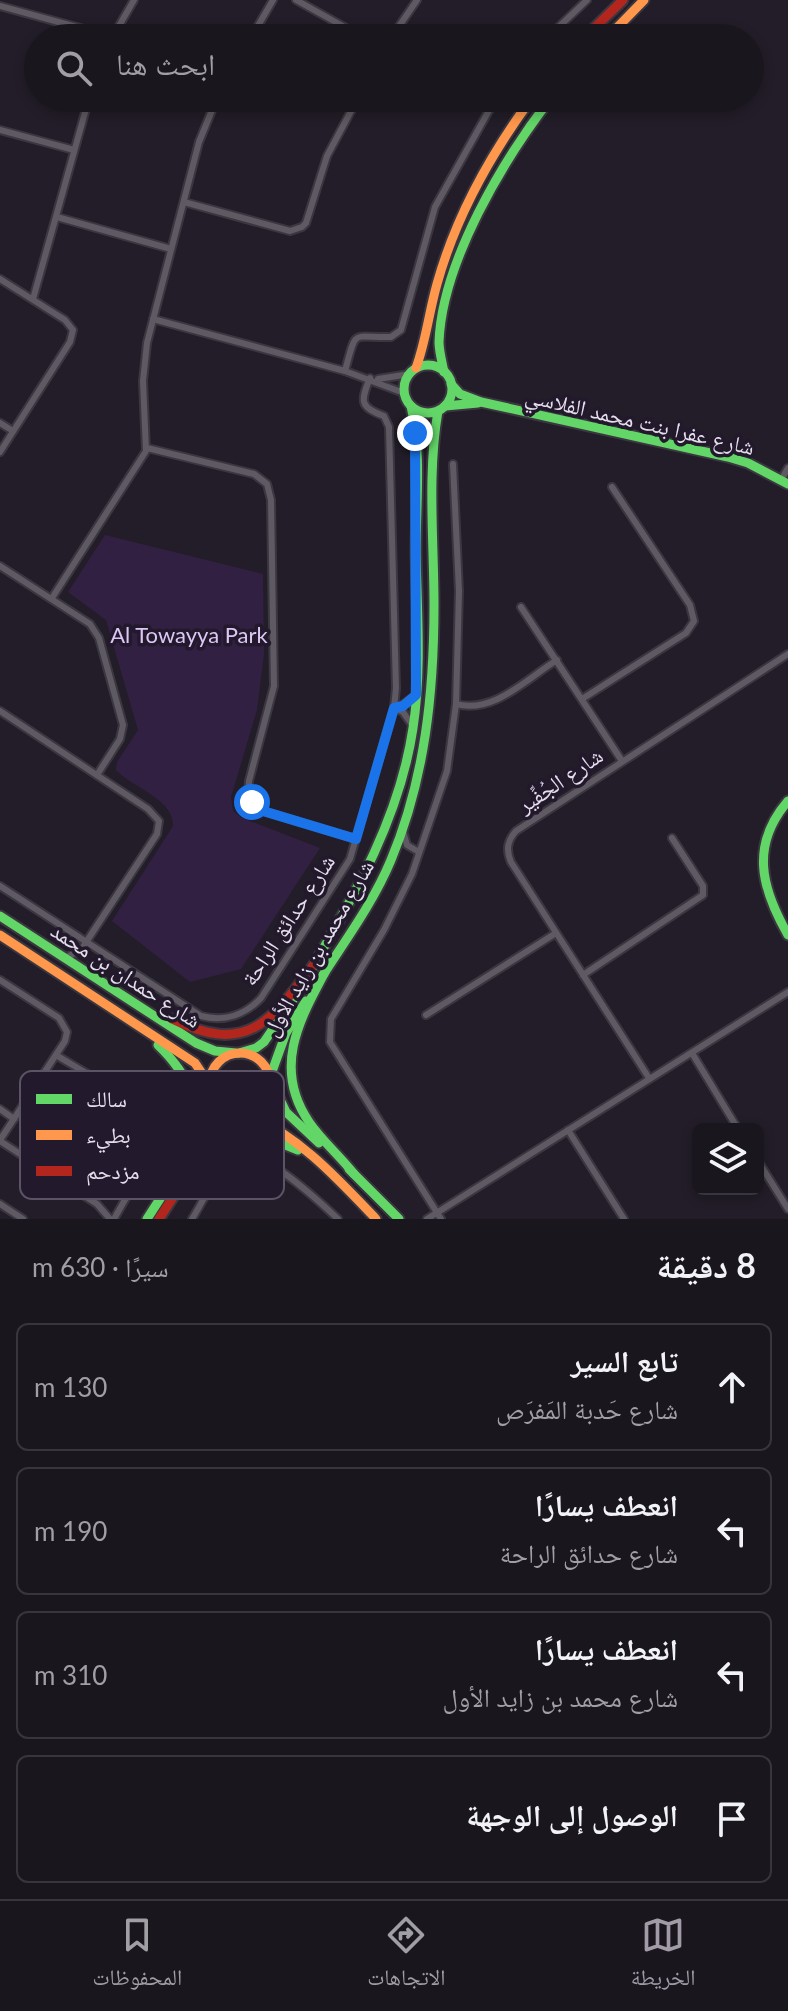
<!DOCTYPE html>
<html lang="ar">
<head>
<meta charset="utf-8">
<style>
  :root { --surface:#1a161e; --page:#231f27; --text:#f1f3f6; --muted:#9f9fa4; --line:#38353c; --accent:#a19ba8 }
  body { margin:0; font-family:Lato,"Noto Naskh Arabic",sans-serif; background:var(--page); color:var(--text); direction:rtl }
  .controls { position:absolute; right:24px; bottom:24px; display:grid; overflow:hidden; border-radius:12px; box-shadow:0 4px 12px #0003 }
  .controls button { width:72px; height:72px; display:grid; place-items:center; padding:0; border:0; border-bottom:2px solid var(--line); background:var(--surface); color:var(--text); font:40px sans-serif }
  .stop { position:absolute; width:24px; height:24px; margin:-18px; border:6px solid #1a73e8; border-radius:50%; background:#fff }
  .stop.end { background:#1a73e8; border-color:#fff; box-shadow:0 2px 8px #0008 }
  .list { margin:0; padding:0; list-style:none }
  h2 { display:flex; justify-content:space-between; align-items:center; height:104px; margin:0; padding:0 32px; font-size:34px }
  h2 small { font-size:26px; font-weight:400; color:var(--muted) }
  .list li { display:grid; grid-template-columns:52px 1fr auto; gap:24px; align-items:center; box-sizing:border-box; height:128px; margin:0 16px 16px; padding:0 16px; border:2px solid var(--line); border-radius:12px }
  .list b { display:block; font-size:30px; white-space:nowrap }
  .list p { margin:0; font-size:26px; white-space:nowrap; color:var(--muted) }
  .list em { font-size:26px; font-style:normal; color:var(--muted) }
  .icon { flex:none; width:44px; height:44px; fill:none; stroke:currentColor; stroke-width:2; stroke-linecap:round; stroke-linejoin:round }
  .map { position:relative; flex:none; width:788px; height:1219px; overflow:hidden; direction:ltr }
  .search { position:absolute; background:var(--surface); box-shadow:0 4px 12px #0003; left:24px; right:24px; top:24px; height:88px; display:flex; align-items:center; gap:20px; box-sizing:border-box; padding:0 28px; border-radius:44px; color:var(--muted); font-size:30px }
  .sheet { height:680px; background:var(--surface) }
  nav { display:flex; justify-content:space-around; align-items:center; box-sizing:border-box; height:112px; border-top:2px solid var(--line); background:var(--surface); font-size:22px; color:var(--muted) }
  nav a { display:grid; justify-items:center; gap:4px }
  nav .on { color:var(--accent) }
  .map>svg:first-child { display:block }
  .green { fill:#322042 }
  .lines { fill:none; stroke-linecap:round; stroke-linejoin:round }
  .street-casing { stroke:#3b3740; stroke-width:10 }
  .fast-casing { stroke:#3b3740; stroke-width:13 }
  .slow-casing { stroke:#3b3740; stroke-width:13 }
  .jam-casing { stroke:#3b3740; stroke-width:13 }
  .street { stroke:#5e5962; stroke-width:6 }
  .fast { stroke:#63d668; stroke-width:9 }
  .slow { stroke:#ff974d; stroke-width:9 }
  .jam { stroke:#b3261e; stroke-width:9 }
  .route { stroke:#1a73e8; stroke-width:10 }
  .labels { text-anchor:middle; stroke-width:7; stroke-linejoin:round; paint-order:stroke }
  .street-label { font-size:22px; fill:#e5dfed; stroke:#22192c }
  .park-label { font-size:22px; fill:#dcc6f6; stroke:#22192c }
  .key { fill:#22192c; stroke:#5c5466; stroke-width:2 }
  .key-label { font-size:22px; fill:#e5dfed }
</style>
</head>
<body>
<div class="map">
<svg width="788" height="1219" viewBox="0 0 788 1219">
  <rect width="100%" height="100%" fill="#221d28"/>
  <path class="green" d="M105,535L263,574L264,654L257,710L231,797L233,811L242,818L320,848L241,969L190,982L112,921L173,826C174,799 133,788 116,770L117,762L138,730L106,620L68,592Z"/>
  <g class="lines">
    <g class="street-casing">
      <g id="street">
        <polyline points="296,0 364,38"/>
        <polyline points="0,6 113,37"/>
        <polyline points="112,38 134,0"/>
        <polyline points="251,38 273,0"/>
        <polyline points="391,38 417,0"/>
        <polyline points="547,38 587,0"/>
        <polyline points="0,130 74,150"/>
        <polyline points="184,202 290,231 302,227 306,223 327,156 358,98"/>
        <polyline points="57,217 171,249"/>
        <polyline points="0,279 65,320 73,330 70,342 0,452"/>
        <polyline points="33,299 89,98"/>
        <polyline points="153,319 345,371 404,393"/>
        <path d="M345,371C357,327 351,338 391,337L401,330L435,207L496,98"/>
        <polyline points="378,379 410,374"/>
        <polyline points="0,423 13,431"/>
        <path d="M147,448L254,474L267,484L271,500L274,686L249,781C248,795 250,805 263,811L356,839"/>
        <polyline points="781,480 788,468"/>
        <polyline points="0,566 90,624 99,638 123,725 120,739 97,775"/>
        <polyline points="52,598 146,451 143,381 147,343 199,142 217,98"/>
        <polyline points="521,607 622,761"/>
        <polyline points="582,699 686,633 694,621 690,605 612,487"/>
        <path d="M456,704C494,714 526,679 557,660"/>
        <polyline points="394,708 403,712 413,726"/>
        <polyline points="398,708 416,695"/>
        <polyline points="0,711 148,809 159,821 157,834 81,950 65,958"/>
        <polyline points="403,831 407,845 419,852"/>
        <path d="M0,886L201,1016C224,1022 245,1015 261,998L350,859L394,708L396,688L389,427L384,416C360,407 360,402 370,378"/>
        <polyline points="583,975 703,895 703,886 672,838"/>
        <polyline points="0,980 59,1018 67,1032 65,1041 0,1140"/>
        <polyline points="426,1015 556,933"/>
        <polyline points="692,1053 738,1129"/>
        <path d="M56,1055C81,1071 164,1112 155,1147L114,1219"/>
        <path d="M649,1078L511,862C506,850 507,841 516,831L788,654"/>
        <polyline points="28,1098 122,1157 139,1176"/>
        <polyline points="0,1109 14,1119"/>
        <polyline points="568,1130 624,1219"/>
        <polyline points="0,1141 97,1204 110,1219"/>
        <polyline points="758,1161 788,1209"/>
        <polyline points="0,1204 23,1219"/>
        <path d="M192,1219C202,1203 216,1173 230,1162C237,1157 245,1155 254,1157C276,1162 321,1203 338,1219"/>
        <polyline points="427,1219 788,992"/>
        <polyline points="441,1219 330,1042 331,1019 384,930 412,874 447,771 456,704 459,591 453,464"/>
      </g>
    </g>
    <g class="fast-casing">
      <g id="fast">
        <circle cx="428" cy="389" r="24"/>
        <path d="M444,372C442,362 439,351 439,342C442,262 503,160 551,98"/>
        <polyline points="451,384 460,394 481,402 728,457 748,463 788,484"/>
        <polyline points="445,406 478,403"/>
        <path d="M788,801C750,845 761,888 788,935"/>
        <polyline points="0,916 196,1043 215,1051 236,1053"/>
        <path d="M312,968C356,893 400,816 413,728C422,670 417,610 416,552C416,503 422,454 411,406"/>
        <path d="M325,972C298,1022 273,1069 309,1122C322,1141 340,1156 354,1174"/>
        <path d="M323,975C347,938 374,901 391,860C425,779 434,692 434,605C434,540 427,475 438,411"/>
        <path d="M158,1045C185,1071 204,1103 190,1141C184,1155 176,1167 171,1181"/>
        <polyline points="239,1053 256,1048 264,1042 301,988"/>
        <polyline points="270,1077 286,1033 306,1001"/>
        <polyline points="270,1079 286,1112 319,1143"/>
        <path d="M182,1164C199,1139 209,1116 209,1086"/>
        <polyline points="349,1169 399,1219"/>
        <path d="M180,1187C190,1178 195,1167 204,1157C229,1127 267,1137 298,1150"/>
        <polyline points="147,1219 174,1177"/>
      </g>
    </g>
    <g class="slow-casing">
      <g id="slow">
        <polyline points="607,38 644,0"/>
        <path d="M416,368C426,341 429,312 437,284C456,216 490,155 532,98"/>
        <polyline points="0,935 195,1063 209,1084"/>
        <circle cx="240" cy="1083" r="30"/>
        <path d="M245,1113C298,1135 337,1178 376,1219"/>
      </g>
    </g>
    <g class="jam-casing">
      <g id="jam">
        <polyline points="584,38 623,0"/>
        <path d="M172,1019C247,1056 271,1022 315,963"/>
        <polyline points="195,1162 218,1128 240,1114"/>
        <polyline points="159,1219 183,1182"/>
      </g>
    </g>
    <use href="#street" class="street"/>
    <use href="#fast" class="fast"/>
    <use href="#slow" class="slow"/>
    <use href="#jam" class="jam"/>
  </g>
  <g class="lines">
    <polyline class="route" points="252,802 263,811 356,839 394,708 403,706 416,695 415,433"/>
  </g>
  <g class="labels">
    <g class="street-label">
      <text transform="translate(640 421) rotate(13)" y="8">شارع عفرا بنت محمد الفلاسي</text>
      <text transform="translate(560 780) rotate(-34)" y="8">شارع الجُفِّير</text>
      <text transform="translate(288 920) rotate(-57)" y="8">شارع حدائق الراحة</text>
      <text transform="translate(318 948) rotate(-60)" y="8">شارع محمد بن زايد الأول</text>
      <text transform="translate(126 975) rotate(33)" y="8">شارع حمدان بن محمد</text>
    </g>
    <g class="park-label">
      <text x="189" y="643">Al Towayya Park</text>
    </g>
  </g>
  <rect x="20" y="1071" width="264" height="128" rx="12" class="key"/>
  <rect x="36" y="1094" width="36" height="10" fill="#63d668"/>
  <rect x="36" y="1130" width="36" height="10" fill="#ff974d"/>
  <rect x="36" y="1166" width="36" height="10" fill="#b3261e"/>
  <g class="key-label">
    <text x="86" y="1107">سالك</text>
    <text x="86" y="1143">بطيء</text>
    <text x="86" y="1179">مزدحم</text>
  </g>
</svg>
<div class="controls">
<button><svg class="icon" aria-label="layers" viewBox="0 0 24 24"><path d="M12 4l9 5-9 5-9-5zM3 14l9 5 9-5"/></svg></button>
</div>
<div class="stop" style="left:252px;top:802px"></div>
<div class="stop end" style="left:415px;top:433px"></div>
<div class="search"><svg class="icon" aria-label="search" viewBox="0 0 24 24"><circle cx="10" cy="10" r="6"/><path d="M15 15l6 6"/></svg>ابحث هنا</div>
</div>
<section class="sheet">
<h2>8 دقيقة<small>سيرًا · 630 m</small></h2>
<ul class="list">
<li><svg class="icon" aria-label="ahead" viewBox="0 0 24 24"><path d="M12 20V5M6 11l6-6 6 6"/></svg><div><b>تابع السير</b><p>شارع حَدبة المَفرَص</p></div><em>130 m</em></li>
<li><svg class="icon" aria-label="left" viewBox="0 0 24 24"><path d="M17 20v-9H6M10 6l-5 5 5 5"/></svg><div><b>انعطف يسارًا</b><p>شارع حدائق الراحة</p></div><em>190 m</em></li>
<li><svg class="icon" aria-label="left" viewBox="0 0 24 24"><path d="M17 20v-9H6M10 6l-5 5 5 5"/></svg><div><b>انعطف يسارًا</b><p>شارع محمد بن زايد الأول</p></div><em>310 m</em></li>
<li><svg class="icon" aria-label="arrive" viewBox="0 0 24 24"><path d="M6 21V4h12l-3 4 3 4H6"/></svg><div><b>الوصول إلى الوجهة</b></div></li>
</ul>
</section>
<nav>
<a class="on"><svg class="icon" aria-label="map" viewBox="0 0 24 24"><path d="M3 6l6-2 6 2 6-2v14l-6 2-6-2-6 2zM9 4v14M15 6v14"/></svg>الخريطة</a>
<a><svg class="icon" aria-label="directions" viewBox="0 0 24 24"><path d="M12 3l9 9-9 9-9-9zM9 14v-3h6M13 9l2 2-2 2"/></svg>الاتجاهات</a>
<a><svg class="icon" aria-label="saved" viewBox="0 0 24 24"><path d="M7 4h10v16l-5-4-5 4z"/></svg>المحفوظات</a>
</nav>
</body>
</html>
